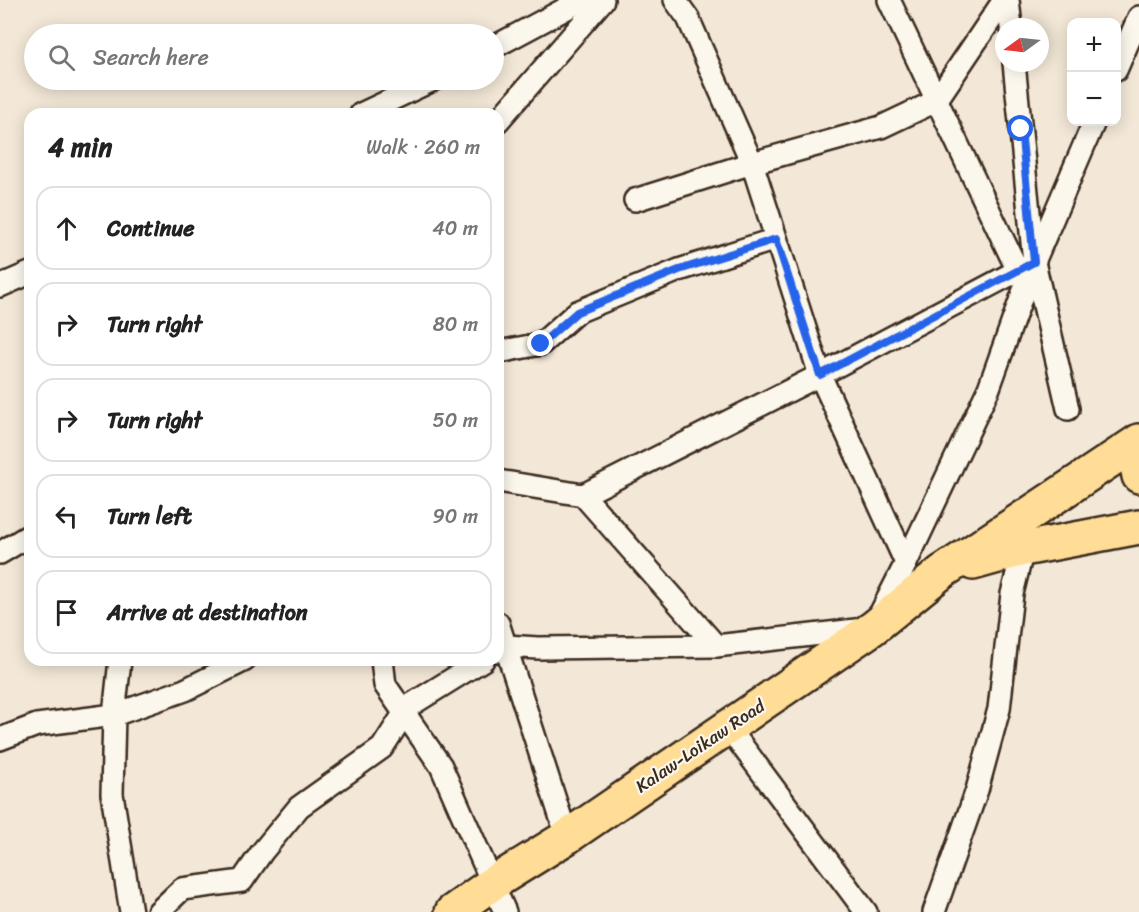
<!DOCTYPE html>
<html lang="en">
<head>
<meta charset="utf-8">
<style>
  :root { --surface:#fff; --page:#f6f6f6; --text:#222; --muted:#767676; --line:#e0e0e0 }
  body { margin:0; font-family:Sriracha,sans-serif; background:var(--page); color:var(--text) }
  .controls { position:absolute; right:18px; top:18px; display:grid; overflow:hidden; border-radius:12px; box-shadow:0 3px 15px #0003 }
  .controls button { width:54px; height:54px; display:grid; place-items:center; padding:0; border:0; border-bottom:2px solid var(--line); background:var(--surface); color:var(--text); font:30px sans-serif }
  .compass { position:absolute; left:995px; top:18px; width:54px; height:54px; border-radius:50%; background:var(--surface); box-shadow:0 3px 15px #0003; rotate:255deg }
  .stop { position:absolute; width:18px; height:18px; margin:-14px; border:4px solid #2563eb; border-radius:50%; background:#fff }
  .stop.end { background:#2563eb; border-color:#fff; box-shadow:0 2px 6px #0008 }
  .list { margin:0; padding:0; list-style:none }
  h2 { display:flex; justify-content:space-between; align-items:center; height:78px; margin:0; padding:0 24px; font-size:26px }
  h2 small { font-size:20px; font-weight:400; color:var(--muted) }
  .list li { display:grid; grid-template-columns:39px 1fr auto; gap:18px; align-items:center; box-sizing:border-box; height:84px; margin:0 12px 12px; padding:0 12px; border:2px solid var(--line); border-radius:18px }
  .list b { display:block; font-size:22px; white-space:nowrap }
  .list em { font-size:20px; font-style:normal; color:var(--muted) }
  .icon { flex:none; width:33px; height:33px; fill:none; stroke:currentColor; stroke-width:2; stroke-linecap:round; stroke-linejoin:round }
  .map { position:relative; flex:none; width:1139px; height:912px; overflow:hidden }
  .search { position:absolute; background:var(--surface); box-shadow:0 3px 15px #0003; left:24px; top:24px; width:480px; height:66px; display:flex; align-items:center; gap:15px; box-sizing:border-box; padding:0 21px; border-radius:33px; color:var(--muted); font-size:22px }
  .panel { position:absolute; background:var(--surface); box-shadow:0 3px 15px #0003; left:24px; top:108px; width:480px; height:558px; border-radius:18px }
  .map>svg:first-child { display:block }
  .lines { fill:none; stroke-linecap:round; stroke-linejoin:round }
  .street-casing { stroke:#3b2a1e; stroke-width:26 }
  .primary-casing { stroke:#3b2a1e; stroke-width:38 }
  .highway-casing { stroke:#3b2a1e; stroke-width:38 }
  .street { stroke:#fbf7ec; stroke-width:21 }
  .primary { stroke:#ffdd96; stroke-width:33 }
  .highway { stroke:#ffdd96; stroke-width:33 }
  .route { stroke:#2563eb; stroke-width:8 }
  .labels { text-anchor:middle; stroke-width:4.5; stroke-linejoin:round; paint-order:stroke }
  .street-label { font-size:18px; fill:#3b2a1e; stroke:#fbf7ec }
</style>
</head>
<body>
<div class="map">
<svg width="1139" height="912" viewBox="0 0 1139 912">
  <rect width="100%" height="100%" fill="#f3e8d7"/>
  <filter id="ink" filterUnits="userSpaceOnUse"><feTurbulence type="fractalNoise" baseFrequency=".0167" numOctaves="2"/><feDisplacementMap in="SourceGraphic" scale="12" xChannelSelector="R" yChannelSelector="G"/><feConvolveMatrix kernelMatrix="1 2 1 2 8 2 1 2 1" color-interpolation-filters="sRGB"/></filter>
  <g filter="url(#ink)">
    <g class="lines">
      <g class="street-casing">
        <g id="street">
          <polyline points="675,0 688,18 752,163 820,375 906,563"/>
          <polyline points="889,0 1018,271"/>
          <polyline points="1008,0 1011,27"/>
          <polyline points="494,47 582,0"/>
          <polyline points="1014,63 1034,262 1068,409"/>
          <polyline points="1116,70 1139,17"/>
          <polyline points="361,114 433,80"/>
          <polyline points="498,121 603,0"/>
          <polyline points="635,200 752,163 881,127 936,101 1004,0"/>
          <polyline points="0,286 30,273"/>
          <polyline points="498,352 541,344 577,312 679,270 776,239"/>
          <polyline points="498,481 583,495 716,646"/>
          <polyline points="583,495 820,375 1034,262"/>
          <polyline points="0,553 30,535"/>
          <polyline points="498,623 567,837"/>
          <polyline points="498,651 506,646 538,648 716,646 873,628 906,563 989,388 1034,262 1094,122"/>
          <polyline points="120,660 114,715 112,794 131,912"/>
          <polyline points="382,660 385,685 441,766 505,912"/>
          <polyline points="728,727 866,912"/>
          <polyline points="0,739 37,725 114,715 185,690 245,660"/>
          <polyline points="158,912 182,889 242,881 262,852 299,807 382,748 409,706 483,660"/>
          <polyline points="934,912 977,790 999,709 1012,594 1023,549"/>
        </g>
      </g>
      <g class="primary-casing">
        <polyline id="primary" points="452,912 493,883 567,837 873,628 942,572"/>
      </g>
      <g class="highway-casing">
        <g id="highway">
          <polyline points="1133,446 1139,476"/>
          <polyline points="973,563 1023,549 1139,527"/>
          <polyline points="942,572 1139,441"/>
        </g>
      </g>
      <use href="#street" class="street"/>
      <use href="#primary" class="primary"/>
      <use href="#highway" class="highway"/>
    </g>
  </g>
  <g class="lines" filter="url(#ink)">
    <polyline class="route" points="541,344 577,312 679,270 776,239 820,375 1034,262 1021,129"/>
  </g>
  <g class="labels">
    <g class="street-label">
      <text transform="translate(700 746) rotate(-34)" y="6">Kalaw-Loikaw Road</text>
    </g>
  </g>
</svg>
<div class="controls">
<button>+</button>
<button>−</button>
</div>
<svg class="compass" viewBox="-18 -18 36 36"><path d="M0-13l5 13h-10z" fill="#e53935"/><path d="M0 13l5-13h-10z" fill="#767676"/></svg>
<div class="stop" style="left:1021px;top:129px"></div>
<div class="stop end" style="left:541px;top:344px"></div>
<div class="search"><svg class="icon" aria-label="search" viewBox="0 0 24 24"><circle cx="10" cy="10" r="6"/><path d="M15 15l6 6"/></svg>Search here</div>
<section class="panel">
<h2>4 min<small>Walk · 260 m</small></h2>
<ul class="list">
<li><svg class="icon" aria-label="ahead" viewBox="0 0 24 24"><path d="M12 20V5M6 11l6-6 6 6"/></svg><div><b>Continue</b></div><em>40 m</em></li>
<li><svg class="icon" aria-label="right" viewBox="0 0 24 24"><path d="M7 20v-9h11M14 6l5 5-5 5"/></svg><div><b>Turn right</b></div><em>80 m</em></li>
<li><svg class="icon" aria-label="right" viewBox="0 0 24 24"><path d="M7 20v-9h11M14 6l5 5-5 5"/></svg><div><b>Turn right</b></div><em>50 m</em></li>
<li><svg class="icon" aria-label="left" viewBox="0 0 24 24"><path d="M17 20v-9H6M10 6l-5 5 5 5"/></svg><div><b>Turn left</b></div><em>90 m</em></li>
<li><svg class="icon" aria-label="arrive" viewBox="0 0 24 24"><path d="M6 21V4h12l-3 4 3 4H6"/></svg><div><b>Arrive at destination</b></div></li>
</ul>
</section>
</div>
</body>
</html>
